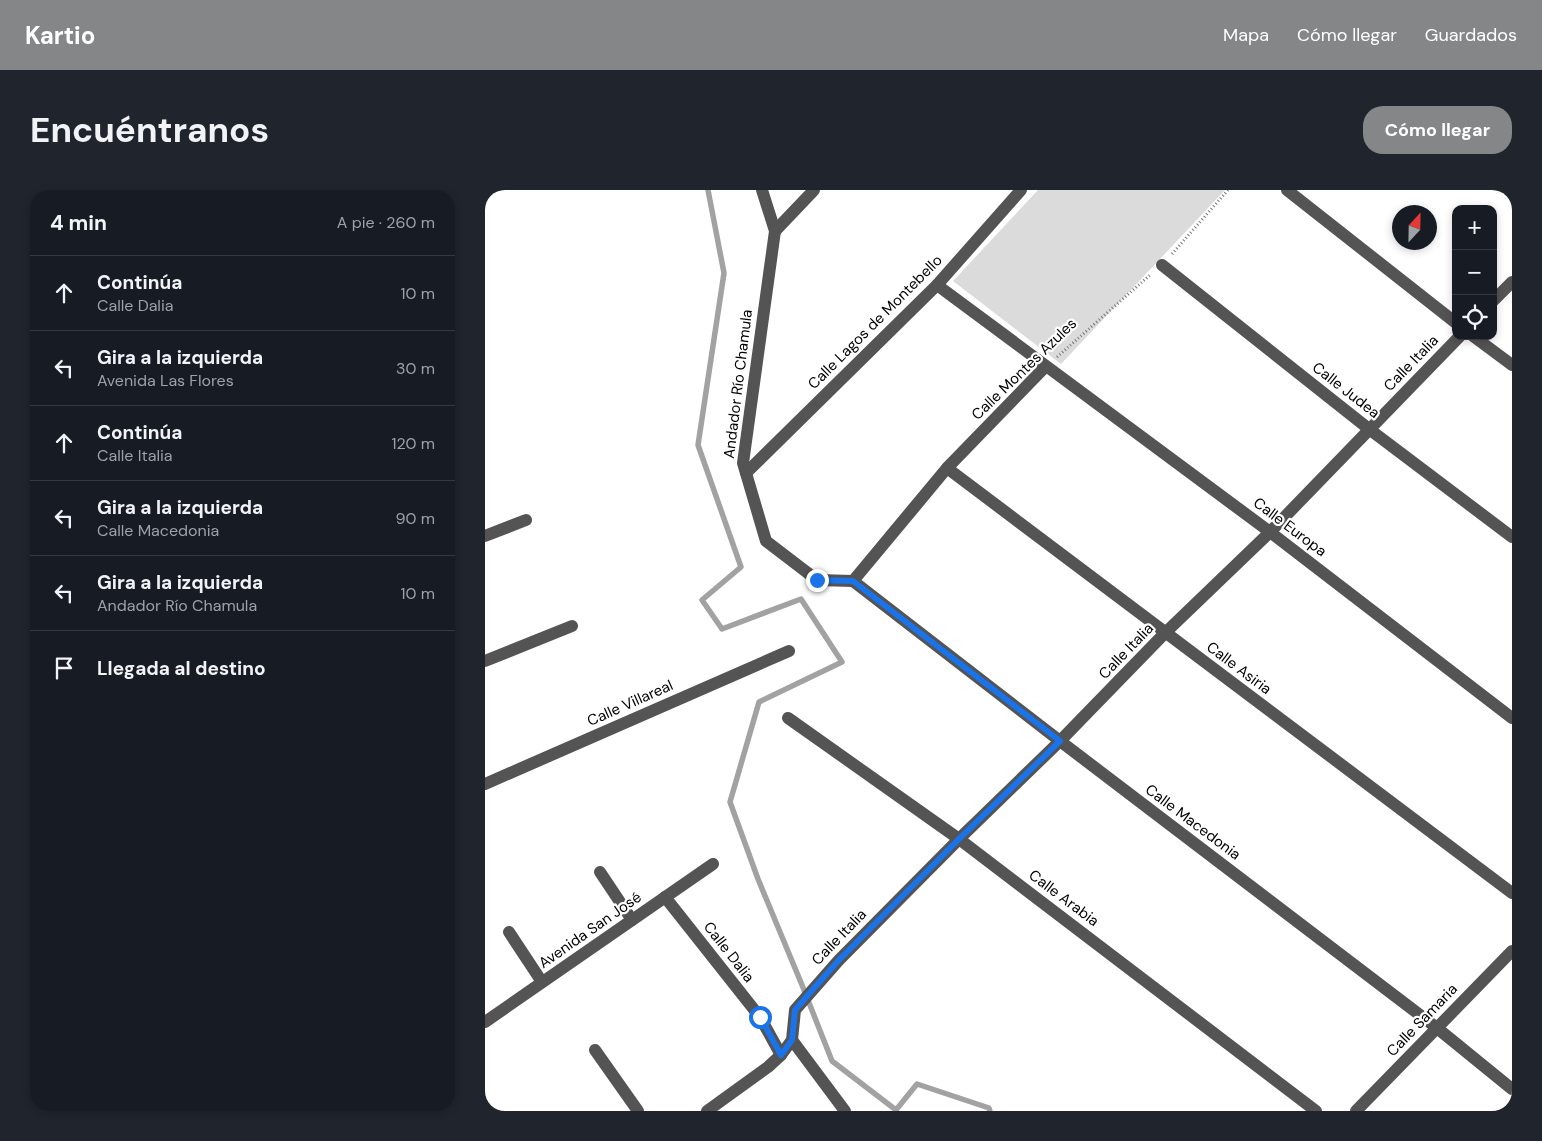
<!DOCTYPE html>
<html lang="es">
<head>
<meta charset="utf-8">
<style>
  :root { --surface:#171b24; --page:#20242c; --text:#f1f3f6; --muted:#9ea1a6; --line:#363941; --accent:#858687 }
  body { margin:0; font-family:"DM Sans",sans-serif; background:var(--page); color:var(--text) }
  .controls { position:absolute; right:15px; top:15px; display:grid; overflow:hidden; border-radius:10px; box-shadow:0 2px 8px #0003 }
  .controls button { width:45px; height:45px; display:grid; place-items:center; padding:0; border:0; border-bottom:1px solid var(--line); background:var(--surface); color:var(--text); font:25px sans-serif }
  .compass { position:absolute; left:907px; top:15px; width:45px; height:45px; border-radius:50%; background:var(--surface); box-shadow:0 2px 8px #0003; rotate:22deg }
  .stop { position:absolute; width:15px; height:15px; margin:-11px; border:4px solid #1a73e8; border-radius:50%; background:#fff }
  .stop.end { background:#1a73e8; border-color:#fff; box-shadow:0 1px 5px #0008 }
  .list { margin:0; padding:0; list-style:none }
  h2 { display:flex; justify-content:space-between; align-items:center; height:65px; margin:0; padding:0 20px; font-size:21px }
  h2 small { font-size:16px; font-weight:400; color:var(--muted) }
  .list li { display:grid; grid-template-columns:32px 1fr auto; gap:15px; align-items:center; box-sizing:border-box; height:75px; padding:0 20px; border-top:1px solid var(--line) }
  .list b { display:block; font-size:19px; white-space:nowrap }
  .list p { margin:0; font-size:16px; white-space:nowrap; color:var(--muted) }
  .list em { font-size:16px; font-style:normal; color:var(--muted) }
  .icon { flex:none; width:28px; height:28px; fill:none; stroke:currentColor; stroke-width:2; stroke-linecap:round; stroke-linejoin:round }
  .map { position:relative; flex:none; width:1027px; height:921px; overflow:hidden; border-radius:20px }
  header { display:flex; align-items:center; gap:30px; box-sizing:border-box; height:70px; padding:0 25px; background:var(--accent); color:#fff }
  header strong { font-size:24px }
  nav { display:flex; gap:28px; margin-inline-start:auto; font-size:18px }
  .intro { display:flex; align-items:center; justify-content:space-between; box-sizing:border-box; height:120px; padding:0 30px }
  h1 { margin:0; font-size:35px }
  .button { padding:12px 22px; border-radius:20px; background:var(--accent); color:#fff; font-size:18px; font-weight:700 }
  main { display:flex; gap:30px; padding:0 30px }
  aside { flex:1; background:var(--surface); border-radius:20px; box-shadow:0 2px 8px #0003 }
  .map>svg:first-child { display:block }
  .green { fill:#dbdbdb }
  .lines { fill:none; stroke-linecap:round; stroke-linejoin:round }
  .stream { stroke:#a2a2a2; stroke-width:5.5 }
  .path { stroke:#767676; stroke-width:3; stroke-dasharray:1 2.5; stroke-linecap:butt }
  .minor { stroke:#545454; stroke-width:12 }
  .route { stroke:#1a73e8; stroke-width:6 }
  .labels { text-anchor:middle; stroke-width:4.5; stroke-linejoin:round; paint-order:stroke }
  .street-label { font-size:15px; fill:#000; stroke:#fff }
</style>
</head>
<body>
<header>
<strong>Kartio</strong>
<nav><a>Mapa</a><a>Cómo llegar</a><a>Guardados</a></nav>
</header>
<div class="intro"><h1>Encuéntranos</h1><a class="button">Cómo llegar</a></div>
<main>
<aside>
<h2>4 min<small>A pie · 260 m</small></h2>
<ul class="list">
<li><svg class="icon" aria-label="ahead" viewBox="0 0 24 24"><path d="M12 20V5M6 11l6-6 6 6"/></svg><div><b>Continúa</b><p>Calle Dalia</p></div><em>10 m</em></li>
<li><svg class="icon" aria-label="left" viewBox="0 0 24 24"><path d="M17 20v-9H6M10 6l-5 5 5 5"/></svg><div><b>Gira a la izquierda</b><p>Avenida Las Flores</p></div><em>30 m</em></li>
<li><svg class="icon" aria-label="ahead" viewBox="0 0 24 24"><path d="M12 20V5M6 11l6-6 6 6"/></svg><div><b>Continúa</b><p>Calle Italia</p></div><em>120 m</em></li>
<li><svg class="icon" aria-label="left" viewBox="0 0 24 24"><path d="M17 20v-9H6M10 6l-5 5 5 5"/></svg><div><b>Gira a la izquierda</b><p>Calle Macedonia</p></div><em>90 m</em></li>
<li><svg class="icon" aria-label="left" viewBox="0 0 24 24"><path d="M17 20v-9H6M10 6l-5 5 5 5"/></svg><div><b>Gira a la izquierda</b><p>Andador Río Chamula</p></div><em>10 m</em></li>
<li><svg class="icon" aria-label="arrive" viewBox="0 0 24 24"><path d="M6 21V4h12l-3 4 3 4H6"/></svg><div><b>Llegada al destino</b></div></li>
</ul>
</aside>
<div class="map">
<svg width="1027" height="921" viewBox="0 0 1027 921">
  <rect width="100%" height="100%" fill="#fff"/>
  <polygon class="green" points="553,0 740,0 576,174 468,91"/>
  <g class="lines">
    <polyline class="stream" points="223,0 239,83 213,255 256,377 217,410 237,439 316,409 357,472 274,512 245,612 273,689 317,795 347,871 411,920 432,894 504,918 505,921"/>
    <g class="path">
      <polyline points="687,64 743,0"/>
      <polyline points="572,167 665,85"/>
    </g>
    <g class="minor">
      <polyline points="277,0 290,41 258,273 281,351 332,390 368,391"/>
      <polyline points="802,0 971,133"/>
      <polyline points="290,41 329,0"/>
      <polyline points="677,75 884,239 1027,347"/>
      <polyline points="452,95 785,342 1027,528"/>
      <polyline points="1008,111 1027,92"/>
      <polyline points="988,146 1027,175"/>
      <polyline points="462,278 1027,703"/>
      <polyline points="261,283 452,95 536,0"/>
      <polyline points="0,346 41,330"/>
      <polyline points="368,391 575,551 952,838 1027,899"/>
      <polyline points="368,391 462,278 560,177"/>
      <polyline points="0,471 87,436"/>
      <polyline points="303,528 474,649 831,921"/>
      <polyline points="0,594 304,461"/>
      <polyline points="115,682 147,730"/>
      <polyline points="180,707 275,827 296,865"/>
      <polyline points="24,742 57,792"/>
      <polyline points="0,832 228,674"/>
      <polyline points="307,850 360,921"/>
      <polyline points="110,860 153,921"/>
      <polyline points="222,921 283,877 296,865 307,850 310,820 354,770 474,649 575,551 680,443 785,342 975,146"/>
      <polyline points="871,921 1027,761"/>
    </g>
  </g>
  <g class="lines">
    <polyline class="route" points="275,827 296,865 307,850 310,820 330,797 354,770 474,649 575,551 368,391 332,390"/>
  </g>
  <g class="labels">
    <g class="street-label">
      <text transform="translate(390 132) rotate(-45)" y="5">Calle Lagos de Montebello</text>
      <text transform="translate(926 173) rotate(-46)" y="5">Calle Italia</text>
      <text transform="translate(539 179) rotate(-44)" y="5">Calle Montes Azules</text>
      <text transform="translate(253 194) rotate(-83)" y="5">Andador Río Chamula</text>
      <text transform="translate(861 200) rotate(38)" y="5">Calle Judea</text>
      <text transform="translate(805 337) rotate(37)" y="5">Calle Europa</text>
      <text transform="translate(641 461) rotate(-46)" y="5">Calle Italia</text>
      <text transform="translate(754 478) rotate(37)" y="5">Calle Asiria</text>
      <text transform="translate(145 513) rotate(-24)" y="5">Calle Villareal</text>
      <text transform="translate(708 632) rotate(37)" y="5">Calle Macedonia</text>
      <text transform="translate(579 708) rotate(37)" y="5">Calle Arabia</text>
      <text transform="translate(105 740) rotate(-35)" y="5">Avenida San José</text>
      <text transform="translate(354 747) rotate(-46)" y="5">Calle Italia</text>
      <text transform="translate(244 762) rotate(52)" y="5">Calle Dalia</text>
      <text transform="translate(937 830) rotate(-46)" y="5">Calle Samaria</text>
    </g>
  </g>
</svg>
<div class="controls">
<button>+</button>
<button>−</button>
<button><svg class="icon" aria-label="locate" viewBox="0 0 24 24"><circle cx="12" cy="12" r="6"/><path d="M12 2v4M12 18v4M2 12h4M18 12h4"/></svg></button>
</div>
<svg class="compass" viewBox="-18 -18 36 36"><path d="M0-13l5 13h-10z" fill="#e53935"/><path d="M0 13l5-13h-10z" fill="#9ea1a6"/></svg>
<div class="stop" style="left:275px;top:827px"></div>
<div class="stop end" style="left:332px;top:390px"></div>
</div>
</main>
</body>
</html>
